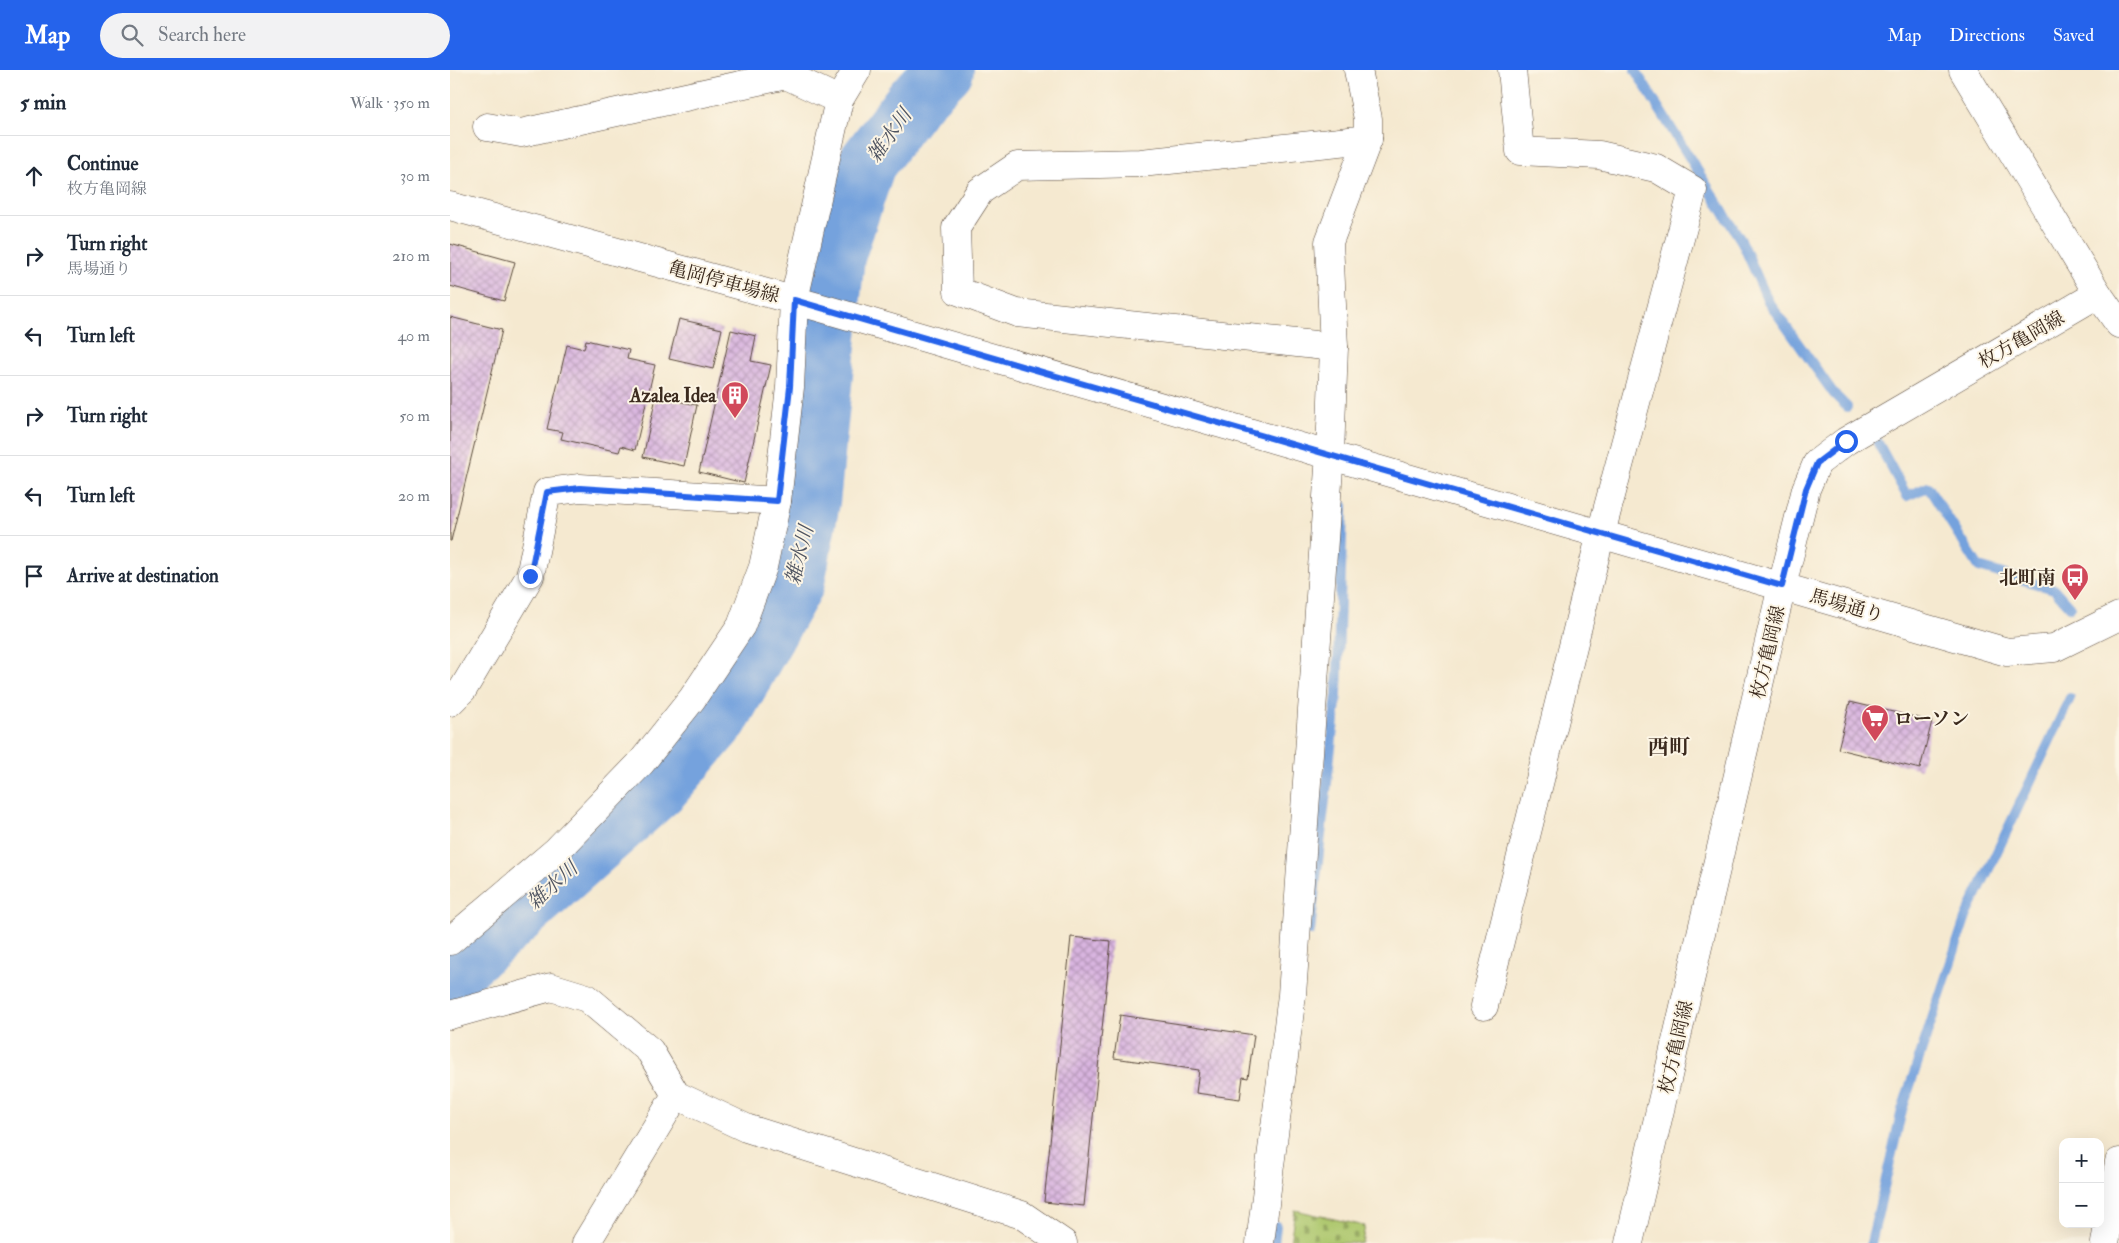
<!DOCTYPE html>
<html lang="en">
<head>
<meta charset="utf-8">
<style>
  :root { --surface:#fff; --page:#f2f2f3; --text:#1f2937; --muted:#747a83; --line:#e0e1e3; --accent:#2563eb }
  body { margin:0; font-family:"IM FELL Double Pica","Noto Serif JP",serif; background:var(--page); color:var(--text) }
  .controls { position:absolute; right:15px; bottom:15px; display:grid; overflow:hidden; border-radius:10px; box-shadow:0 5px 20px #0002 }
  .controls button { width:45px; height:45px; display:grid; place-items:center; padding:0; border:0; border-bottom:1px solid var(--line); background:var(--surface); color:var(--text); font:25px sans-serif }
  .stop { position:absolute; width:15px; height:15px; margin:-11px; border:4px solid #2563eb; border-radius:50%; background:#fff }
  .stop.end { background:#2563eb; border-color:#fff; box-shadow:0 1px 5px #0008 }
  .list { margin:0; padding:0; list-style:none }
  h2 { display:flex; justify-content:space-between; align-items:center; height:65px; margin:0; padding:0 20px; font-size:21px }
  h2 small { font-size:16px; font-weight:400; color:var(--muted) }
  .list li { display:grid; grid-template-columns:32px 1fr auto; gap:15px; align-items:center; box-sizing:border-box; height:80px; padding:0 20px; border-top:1px solid var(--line) }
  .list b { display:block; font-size:19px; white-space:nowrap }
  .list p { margin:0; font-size:16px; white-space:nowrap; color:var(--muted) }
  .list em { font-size:16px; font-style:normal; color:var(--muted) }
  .icon { flex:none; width:28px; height:28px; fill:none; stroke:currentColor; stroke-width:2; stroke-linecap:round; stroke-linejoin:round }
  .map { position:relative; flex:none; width:1669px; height:1173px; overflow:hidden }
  header { display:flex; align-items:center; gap:30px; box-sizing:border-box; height:70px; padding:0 25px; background:var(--accent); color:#fff }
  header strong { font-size:24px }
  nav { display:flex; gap:28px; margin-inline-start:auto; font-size:18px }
  .search { width:350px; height:45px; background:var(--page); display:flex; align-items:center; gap:12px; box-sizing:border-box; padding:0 18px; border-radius:28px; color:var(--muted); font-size:19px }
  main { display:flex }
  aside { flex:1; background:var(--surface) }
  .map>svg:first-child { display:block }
  .cemetery { fill:url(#cemetery-stones); stroke:#747946 }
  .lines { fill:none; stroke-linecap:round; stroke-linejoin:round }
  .stream { stroke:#74a2dd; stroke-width:10 }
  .river { stroke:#74a2dd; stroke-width:58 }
  .building { fill:url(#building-cross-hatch) }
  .street-casing { stroke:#574739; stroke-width:29 }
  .secondary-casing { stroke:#574739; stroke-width:29 }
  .primary-casing { stroke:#574739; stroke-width:29 }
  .street { stroke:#fff; stroke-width:28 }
  .secondary { stroke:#fff; stroke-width:28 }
  .primary { stroke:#fff; stroke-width:28 }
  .route { stroke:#2563eb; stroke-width:6 }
  .labels { text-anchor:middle; stroke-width:4; stroke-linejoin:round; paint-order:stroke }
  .street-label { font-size:19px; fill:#3b2a1e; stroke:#fcf5e5 }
  .poi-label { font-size:19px; font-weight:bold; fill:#3b2a1e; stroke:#fcf5e5; text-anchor:end }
  .water-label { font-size:20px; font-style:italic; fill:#4f5461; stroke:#fcf5e5 }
  .quarter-label { font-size:21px; font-weight:bold; fill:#3b2a1e; stroke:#fcf5e5 }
</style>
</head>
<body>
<header>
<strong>Map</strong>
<div class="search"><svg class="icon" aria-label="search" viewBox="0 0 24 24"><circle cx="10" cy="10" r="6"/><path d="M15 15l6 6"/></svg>Search here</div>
<nav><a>Map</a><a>Directions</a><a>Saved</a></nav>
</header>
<main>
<aside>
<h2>5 min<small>Walk · 350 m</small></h2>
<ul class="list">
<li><svg class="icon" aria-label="ahead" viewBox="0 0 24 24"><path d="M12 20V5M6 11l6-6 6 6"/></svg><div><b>Continue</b><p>枚方亀岡線</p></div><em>30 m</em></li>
<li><svg class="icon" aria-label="right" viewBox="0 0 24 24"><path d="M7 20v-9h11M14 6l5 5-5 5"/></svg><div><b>Turn right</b><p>馬場通り</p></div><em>210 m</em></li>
<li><svg class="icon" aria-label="left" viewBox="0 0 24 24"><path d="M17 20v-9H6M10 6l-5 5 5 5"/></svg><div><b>Turn left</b></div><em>40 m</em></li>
<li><svg class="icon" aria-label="right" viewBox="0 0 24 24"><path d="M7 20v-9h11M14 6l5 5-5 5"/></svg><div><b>Turn right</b></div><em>50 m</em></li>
<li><svg class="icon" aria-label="left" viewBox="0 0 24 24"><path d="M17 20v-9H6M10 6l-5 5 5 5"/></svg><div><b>Turn left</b></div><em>20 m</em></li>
<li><svg class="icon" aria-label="arrive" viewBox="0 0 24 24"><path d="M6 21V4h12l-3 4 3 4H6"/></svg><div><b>Arrive at destination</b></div></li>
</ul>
</aside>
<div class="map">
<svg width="1669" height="1173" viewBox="0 0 1669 1173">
  <defs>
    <pattern id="cemetery-stones" width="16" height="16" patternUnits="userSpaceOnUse" patternTransform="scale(1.25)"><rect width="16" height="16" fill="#aec86e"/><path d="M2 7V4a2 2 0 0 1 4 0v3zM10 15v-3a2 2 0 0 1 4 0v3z" fill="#8fa35a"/></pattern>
    <pattern id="building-cross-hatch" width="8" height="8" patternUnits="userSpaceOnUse" patternTransform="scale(1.25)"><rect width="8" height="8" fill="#d9b5e0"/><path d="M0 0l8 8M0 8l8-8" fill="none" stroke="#b193b5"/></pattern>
  </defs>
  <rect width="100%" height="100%" fill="#fcf5e5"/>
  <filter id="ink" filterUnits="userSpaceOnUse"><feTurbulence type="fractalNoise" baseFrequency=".02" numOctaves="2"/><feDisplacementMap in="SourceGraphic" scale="10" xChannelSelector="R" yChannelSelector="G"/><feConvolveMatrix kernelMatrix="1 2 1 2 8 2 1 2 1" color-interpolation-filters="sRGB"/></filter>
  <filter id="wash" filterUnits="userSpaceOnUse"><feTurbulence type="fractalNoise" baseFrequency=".0096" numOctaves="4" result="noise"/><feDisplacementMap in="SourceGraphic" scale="20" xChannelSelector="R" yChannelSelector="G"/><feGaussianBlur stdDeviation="1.12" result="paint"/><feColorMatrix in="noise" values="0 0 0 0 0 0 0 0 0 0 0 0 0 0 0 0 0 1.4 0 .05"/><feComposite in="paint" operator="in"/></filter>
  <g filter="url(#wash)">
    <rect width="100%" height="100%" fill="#f5e9d0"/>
    <polygon class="cemetery" points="845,1140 915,1156 912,1173 840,1173"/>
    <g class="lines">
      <g class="stream">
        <polyline points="1185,0 1292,172 1318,231 1384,324 1397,337"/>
        <polyline points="1423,364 1457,426 1478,417 1529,497 1604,519 1620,537"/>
        <polyline points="860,861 887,625 893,436"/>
        <polyline points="824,1173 826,1156"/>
        <polyline points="1421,1173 1452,1040 1515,849 1620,628"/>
      </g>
      <polyline class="river" points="4,902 211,717 270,648 346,512 361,432 386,187 417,93 464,31 495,0"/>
    </g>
    <g id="blocks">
      <g class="building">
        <polygon points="0,174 65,192 54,231 0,216"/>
        <polygon points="0,247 52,260 1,471 0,471"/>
        <polygon points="229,249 272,259 263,299 219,289"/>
        <polygon points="281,260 306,266 301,291 321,295 294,413 249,402"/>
        <polygon points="136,270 179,280 177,289 205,295 185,380 171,376 169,382 111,369 113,362 97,359 117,275 134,279"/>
        <polygon points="206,327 247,335 234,396 193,387"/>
        <polygon points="1400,632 1482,651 1470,699 1388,679"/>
        <polygon points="621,867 661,871 634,1136 594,1132"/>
        <polygon points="670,945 804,965 798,1008 793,1007 790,1029 746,1023 749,1000 664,988"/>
      </g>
    </g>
  </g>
  <g filter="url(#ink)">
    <use href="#blocks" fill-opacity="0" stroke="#574739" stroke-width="1"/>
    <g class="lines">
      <g class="street-casing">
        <g id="street">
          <polyline points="37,57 71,63 336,5 389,30"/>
          <polyline points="884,277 567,243 508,221 506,158 530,121 567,96 691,93 918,69"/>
          <polyline points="0,632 13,619 80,506 97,422 130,418 327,431"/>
          <polyline points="1034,936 1151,463 1243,120 1206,98 1149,85 1070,81 1062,0"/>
          <polyline points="0,945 101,917 137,928 200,981 226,1025 296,1058 572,1145 613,1173"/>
          <polyline points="136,1173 226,1025"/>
          <polyline points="810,1173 842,925 880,384 884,277 879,172 918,69 918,49 908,0"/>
          <polyline points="1655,1173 1669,1092"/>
        </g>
      </g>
      <g class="secondary-casing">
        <g id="secondary">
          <polyline points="0,136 368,237 1557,582 1604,578 1669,546"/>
          <polyline points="1648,224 1669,254"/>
          <polyline points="0,871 106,781 191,693 242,629 291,556 313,497 327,431 340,317 344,230 389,30 407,0"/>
        </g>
      </g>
      <g class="primary-casing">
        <polyline id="primary" points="1179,1173 1332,516 1356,419 1367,393 1396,371 1648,224 1513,0"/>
      </g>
      <use href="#street" class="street"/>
      <use href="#secondary" class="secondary"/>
      <use href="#primary" class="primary"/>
    </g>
  </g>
  <g class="lines" filter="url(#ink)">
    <polyline class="route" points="80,506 97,422 130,418 327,431 340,317 344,230 1332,516 1356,419 1367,393 1396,371"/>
  </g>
  <defs>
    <g id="building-pin" transform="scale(1.4375)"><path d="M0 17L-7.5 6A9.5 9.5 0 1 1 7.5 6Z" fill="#d1495b" stroke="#fcf5e5"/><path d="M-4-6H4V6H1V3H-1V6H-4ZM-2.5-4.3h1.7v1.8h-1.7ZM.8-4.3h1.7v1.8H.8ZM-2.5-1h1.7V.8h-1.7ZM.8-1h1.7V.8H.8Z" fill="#fff"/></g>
    <g id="bus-pin" transform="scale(1.4375)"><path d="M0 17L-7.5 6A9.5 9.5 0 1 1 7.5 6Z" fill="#d1495b" stroke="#fcf5e5"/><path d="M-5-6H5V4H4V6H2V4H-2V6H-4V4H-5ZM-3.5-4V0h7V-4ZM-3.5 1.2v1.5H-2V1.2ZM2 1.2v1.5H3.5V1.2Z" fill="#fff"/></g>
    <g id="supermarket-pin" transform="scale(1.4375)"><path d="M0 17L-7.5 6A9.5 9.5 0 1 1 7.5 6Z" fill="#d1495b" stroke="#fcf5e5"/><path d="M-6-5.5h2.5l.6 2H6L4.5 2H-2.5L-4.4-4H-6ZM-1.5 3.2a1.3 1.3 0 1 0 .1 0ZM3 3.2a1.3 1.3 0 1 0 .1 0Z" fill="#fff"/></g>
  </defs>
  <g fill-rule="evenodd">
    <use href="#building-pin" x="285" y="325"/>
    <use href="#bus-pin" x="1625" y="507"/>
    <use href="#supermarket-pin" x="1425" y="648"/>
  </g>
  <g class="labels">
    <g class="street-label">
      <text transform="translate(274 211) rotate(15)" y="7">亀岡停車場線</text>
      <text transform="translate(1571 269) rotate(-30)" y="7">枚方亀岡線</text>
      <text transform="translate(1397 535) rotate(16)" y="7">馬場通り</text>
      <text transform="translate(1317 582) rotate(-77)" y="7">枚方亀岡線</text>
      <text transform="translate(1225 977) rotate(-77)" y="7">枚方亀岡線</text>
    </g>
    <g class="poi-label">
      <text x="266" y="332">Azalea Idea</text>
      <text x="1606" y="514">北町南</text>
      <text x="1444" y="655" text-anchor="start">ローソン</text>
    </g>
    <g class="water-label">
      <text transform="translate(439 65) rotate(-54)" y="7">雑水川</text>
      <text transform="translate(349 485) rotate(-76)" y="7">雑水川</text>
      <text transform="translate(102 815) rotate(-42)" y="7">雑水川</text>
    </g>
    <g class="quarter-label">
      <text x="1219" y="684">西町</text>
    </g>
  </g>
</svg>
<div class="controls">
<button>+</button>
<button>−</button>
</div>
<div class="stop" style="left:1396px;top:371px"></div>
<div class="stop end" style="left:80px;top:506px"></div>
</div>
</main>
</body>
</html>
